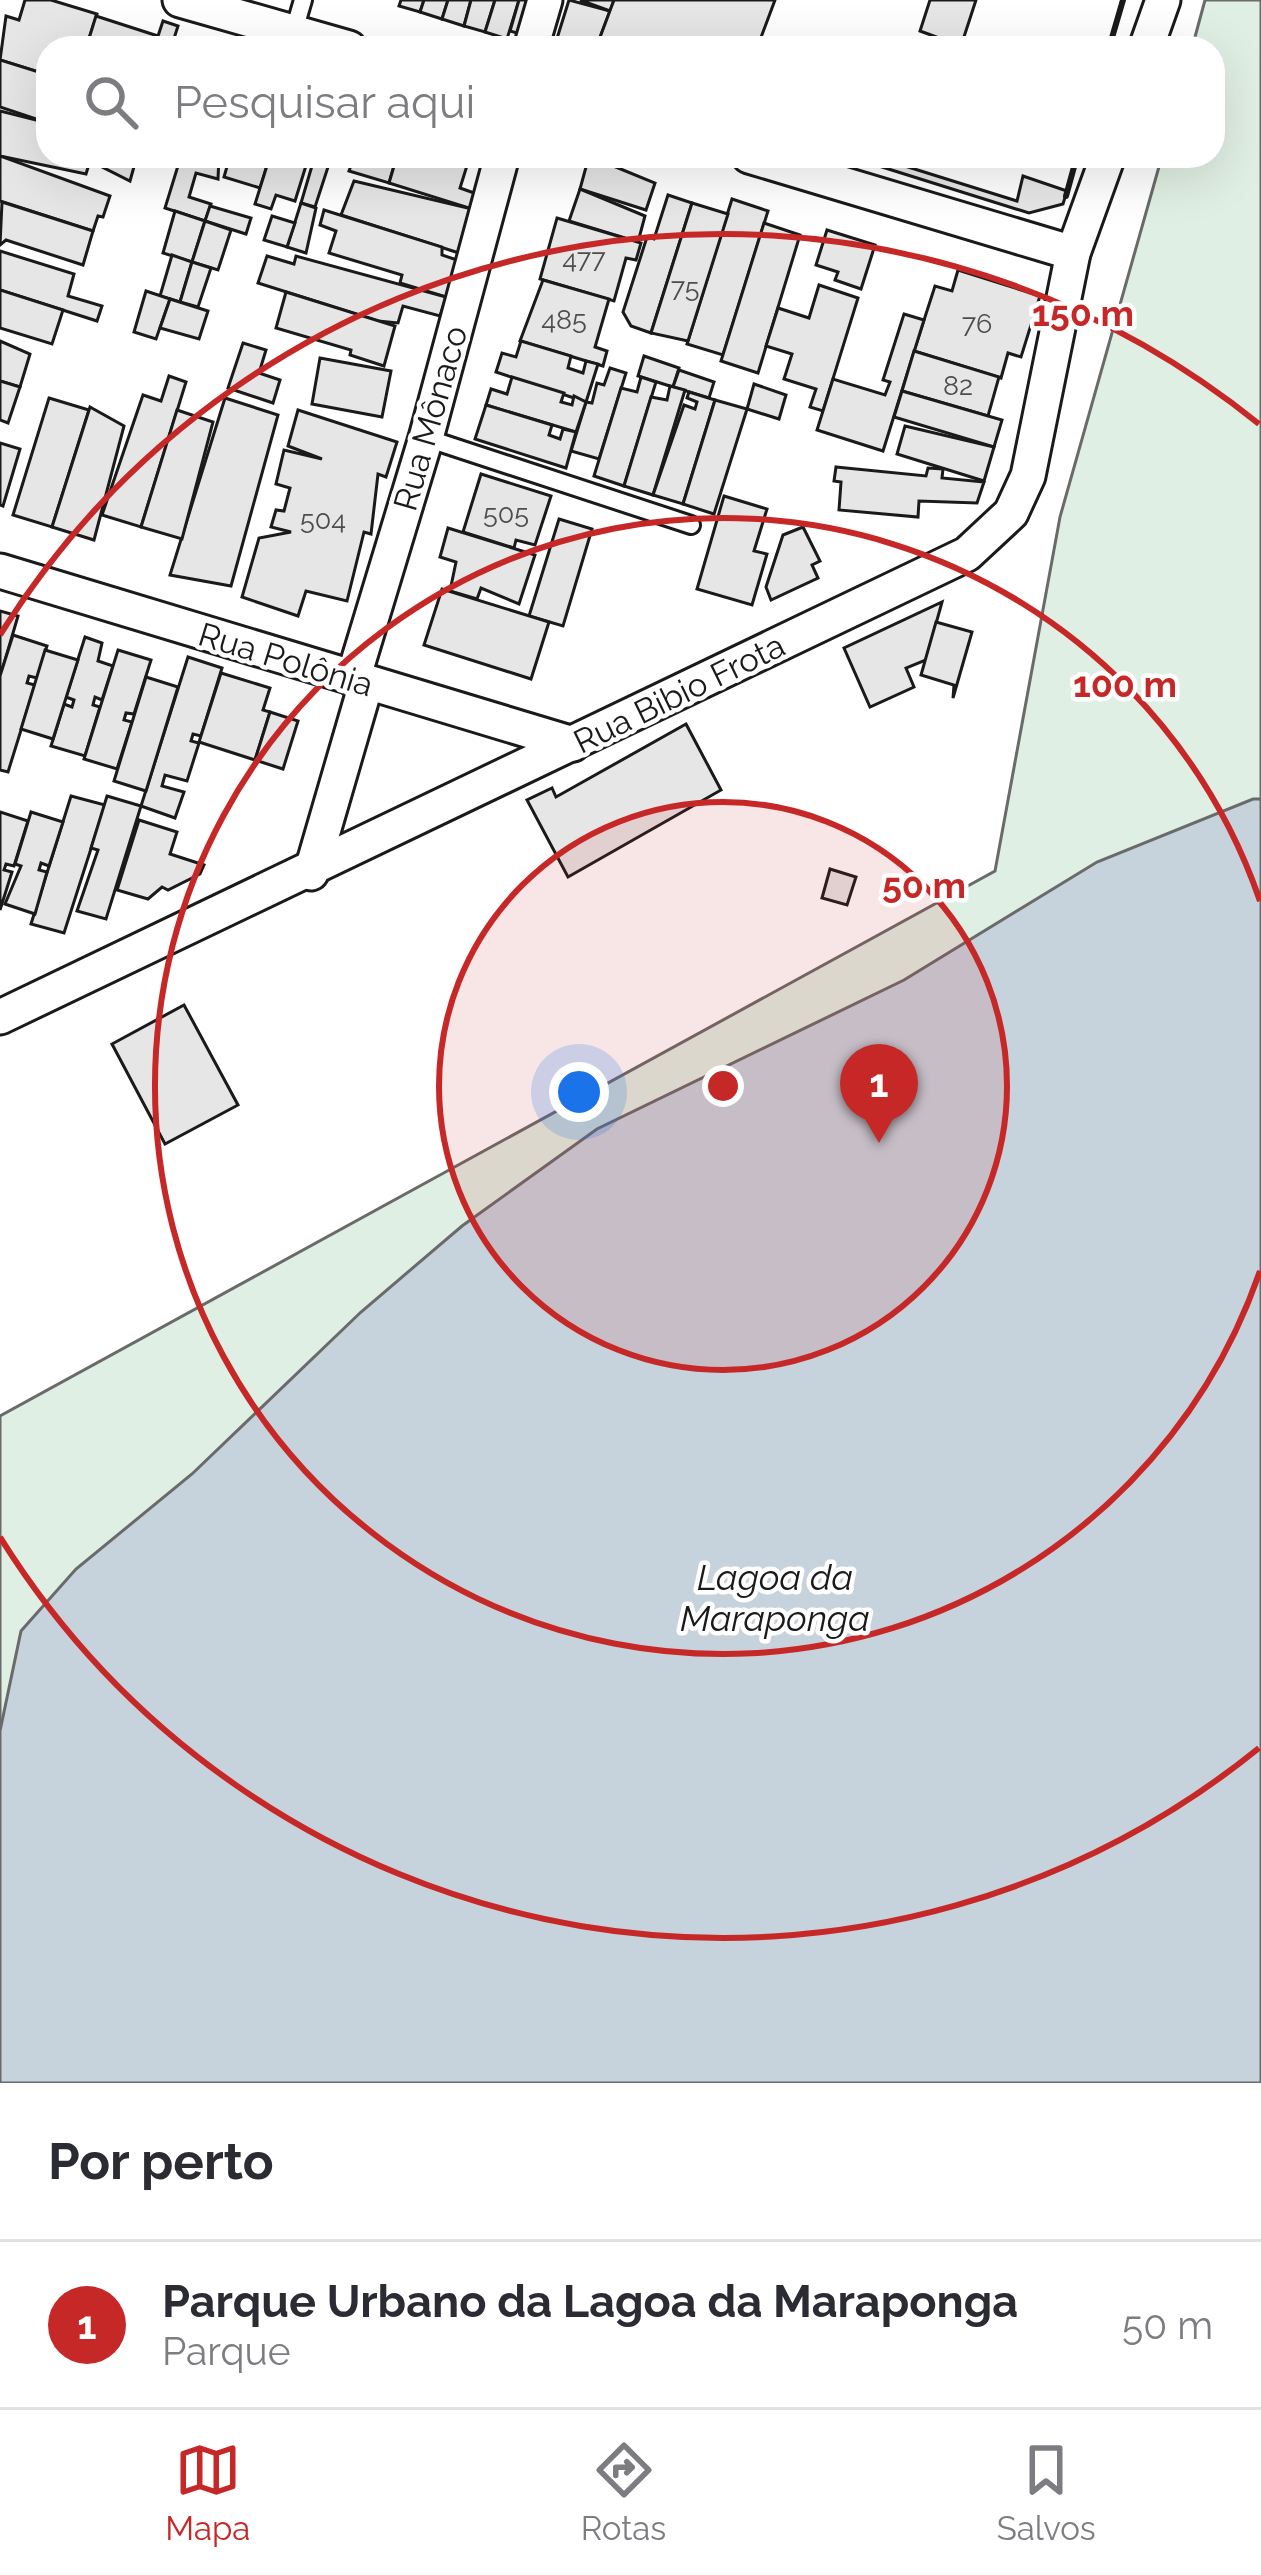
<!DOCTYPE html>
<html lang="pt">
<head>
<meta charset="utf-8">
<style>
  :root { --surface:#fff; --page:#f7f7f7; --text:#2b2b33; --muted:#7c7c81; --line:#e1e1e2; --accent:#c62828 }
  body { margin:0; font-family:Raleway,sans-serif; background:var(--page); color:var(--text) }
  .you { position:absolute; left:579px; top:1092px; width:42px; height:42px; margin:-30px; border:9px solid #fff; border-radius:50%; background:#1a73e8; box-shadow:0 0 0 18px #1a73e833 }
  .badge { display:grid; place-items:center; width:78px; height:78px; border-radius:50%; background:var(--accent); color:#fff; font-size:39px; font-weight:700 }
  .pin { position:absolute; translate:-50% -99px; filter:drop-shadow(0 3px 6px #0008) }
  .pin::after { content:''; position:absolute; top:63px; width:42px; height:36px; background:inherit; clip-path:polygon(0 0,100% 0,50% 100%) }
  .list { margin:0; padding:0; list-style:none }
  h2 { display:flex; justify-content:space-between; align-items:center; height:156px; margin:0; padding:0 48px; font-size:51px }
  h2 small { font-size:39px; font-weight:400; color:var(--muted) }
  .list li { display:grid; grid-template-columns:78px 1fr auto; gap:36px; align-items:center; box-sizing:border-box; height:168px; padding:0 48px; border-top:3px solid var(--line) }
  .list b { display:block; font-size:45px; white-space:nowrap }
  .list p { margin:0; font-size:39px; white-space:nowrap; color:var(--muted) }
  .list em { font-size:39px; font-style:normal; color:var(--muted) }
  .icon { flex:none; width:66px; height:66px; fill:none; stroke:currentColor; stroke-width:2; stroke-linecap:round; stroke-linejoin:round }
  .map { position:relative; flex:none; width:1261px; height:2083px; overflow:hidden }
  .search { position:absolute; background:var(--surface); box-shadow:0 12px 48px #0002; left:36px; right:36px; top:36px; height:132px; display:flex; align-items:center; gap:30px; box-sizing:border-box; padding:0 42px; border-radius:36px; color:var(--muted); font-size:45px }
  .sheet { height:324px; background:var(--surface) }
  nav { display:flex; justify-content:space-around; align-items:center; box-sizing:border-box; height:168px; border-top:3px solid var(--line); background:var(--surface); font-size:33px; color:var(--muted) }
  nav a { display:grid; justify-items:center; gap:6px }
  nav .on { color:var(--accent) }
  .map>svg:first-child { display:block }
  .green { fill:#e0efe3; stroke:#6a6a6a; stroke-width:3 }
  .water { fill:#c6d2dc; stroke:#6a6a6a; stroke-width:3 }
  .building { fill:#e6e6e6; stroke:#1a1a1a; stroke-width:3 }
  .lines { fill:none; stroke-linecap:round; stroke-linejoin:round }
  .service-casing { stroke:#1a1a1a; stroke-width:22 }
  .minor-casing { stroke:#1a1a1a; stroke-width:39 }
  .service { stroke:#fff; stroke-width:16 }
  .minor { stroke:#fff; stroke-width:33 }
  .wall { stroke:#1a1a1a; stroke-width:6 }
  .ring { fill:none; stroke:#c62828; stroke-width:6 }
  .labels { text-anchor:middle; stroke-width:9; stroke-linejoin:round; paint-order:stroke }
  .number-label { font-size:27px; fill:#4d4d4d }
  .street-label { font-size:33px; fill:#1a1a1a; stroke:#fff }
  .water-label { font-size:36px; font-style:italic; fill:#1a1a1a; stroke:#fff }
  .centre { fill:#c62828; stroke:#fff; stroke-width:6 }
  .ring-label { font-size:36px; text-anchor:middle; font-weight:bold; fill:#c62828; stroke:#fff; stroke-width:9; stroke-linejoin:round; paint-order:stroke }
</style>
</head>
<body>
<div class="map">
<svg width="1261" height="2083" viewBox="0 0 1261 2083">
  <rect width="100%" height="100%" fill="#fff"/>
  <polygon class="green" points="1205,0 1261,0 1261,2083 0,2083 0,1416 995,871 1060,517 1162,156 1213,156 1213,48 1192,48"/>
  <polygon class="water" points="1253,799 1261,799 1261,2083 0,2083 0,1731 21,1631 76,1569 192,1474 361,1312 462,1226 597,1129 904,980 1097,862"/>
  <g class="building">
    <polygon points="25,0 51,0 97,14 86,48 48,48 48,75 0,60 6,16 19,20"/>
    <polygon points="401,0 424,0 420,12 399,6"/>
    <polygon points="424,0 448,0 442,19 420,12"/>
    <polygon points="448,0 471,0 464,26 442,19"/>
    <polygon points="471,0 495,0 485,32 464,26"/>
    <polygon points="495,0 519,0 507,39 485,32"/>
    <polygon points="519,0 538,0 527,36 510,31"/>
    <polygon points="569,0 610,11 596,48 554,48"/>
    <polygon points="580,0 614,0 610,11"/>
    <polygon points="614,0 775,0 757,48 596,48"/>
    <polygon points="930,0 976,0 961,46 920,31"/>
    <polygon points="96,16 158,36 163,21 178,26 171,48 86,48"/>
    <polygon points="0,60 42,73 40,80 48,82 48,123 0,107"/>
    <polygon points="0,111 48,123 48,156 137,156 130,181 90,161 86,174 0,156"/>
    <polygon points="0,156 110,196 103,217 98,216 93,231 0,201"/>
    <polygon points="154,156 181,156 177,166"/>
    <polygon points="181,156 219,156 218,179 196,173 189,197 211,204 205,221 165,208"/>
    <polygon points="230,156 270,156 260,188 224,177"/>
    <polygon points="270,156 309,156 295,201 276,195 271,209 255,204"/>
    <polygon points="341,156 397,156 389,183 349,171 353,160"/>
    <polygon points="397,156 470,156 460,188 477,194 472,209 389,183"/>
    <polygon points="589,156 655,183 646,210 580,189"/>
    <polygon points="847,156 873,156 1017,201 1023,176 1067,191 1063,204 1029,213"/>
    <polygon points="314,159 329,164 315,207 301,203"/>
    <polygon points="354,181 472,209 459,253 341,215"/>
    <polygon points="580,189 645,216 638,242 569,221"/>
    <polygon points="668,195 692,203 651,333 631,326 623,312 647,237 654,239"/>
    <polygon points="732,199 768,211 723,355 687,344"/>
    <polygon points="2,202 93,231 83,265 6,240 0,245"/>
    <polygon points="301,203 316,208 306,253 287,247"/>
    <polygon points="692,203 728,214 688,341 651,333"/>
    <polygon points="210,206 251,218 246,234 205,221"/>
    <polygon points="324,210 442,247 442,255 457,260 446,297 400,283 402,275 329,253 336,231 320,225"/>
    <polygon points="175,211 205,221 192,262 163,253"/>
    <polygon points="272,216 295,223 287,247 264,240"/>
    <polygon points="557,218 641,243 636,260 626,258 614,301 540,279"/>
    <polygon points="205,221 231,230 218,270 192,262"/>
    <polygon points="764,223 800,235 758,373 721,361"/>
    <polygon points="827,230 875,245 861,289 835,280 838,272 816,265"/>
    <polygon points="0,251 74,274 68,296 102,306 97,321 0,290"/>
    <polygon points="172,255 192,262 180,302 160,296"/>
    <polygon points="267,256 294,264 296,256 446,297 440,316 403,306 398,323 378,321 258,283"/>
    <polygon points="192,262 211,268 198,307 180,302"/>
    <polygon points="958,270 1040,296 1021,357 1008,353 1001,378 914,351 935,286 952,291"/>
    <polygon points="543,280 609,299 595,347 607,351 603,366 520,341"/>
    <polygon points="819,285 858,298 823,411 810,407 816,389 784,379 792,354 766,346 778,308 809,318"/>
    <polygon points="0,290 63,310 52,344 0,328"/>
    <polygon points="146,291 170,299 156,339 134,332"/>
    <polygon points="286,292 395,326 384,366 350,355 351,350 276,328"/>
    <polygon points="170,299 208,311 199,339 160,328"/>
    <polygon points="904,314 924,320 883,451 817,430 833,379 885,395 890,382 883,380"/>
    <polygon points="0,341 30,354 20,387 0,381"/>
    <polygon points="521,341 571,356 568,368 583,373 586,361 598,364 586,402 496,372 502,353 516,357"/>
    <polygon points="243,343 266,350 259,373 280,380 273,403 228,388"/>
    <polygon points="914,351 999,377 988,416 902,391"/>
    <polygon points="644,356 679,368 673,387 638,376"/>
    <polygon points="320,358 391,371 382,417 312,404"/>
    <polygon points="610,368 626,373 599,459 571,451 586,402 592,403 597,383 604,385"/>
    <polygon points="679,370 714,382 709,398 673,387"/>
    <polygon points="169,376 186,382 141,527 102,515 143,395 161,401"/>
    <polygon points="512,377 564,393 561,402 572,405 574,396 586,402 576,432 486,405 491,389 507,394"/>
    <polygon points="641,377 656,382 624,486 594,476 621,388 637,392"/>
    <polygon points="0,381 20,387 8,423 0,420"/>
    <polygon points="754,384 786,395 779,419 747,409"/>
    <polygon points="670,386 685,390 653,495 624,486 651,397 667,400"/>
    <polygon points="902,391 1002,420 994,447 894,417"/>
    <polygon points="689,392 715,400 683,504 653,495 684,405 695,409 697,402 687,398"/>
    <polygon points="49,398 89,410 52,527 13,515"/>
    <polygon points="225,398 278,415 231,586 170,575"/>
    <polygon points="715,400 747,409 714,514 683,504"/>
    <polygon points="486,405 552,425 549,435 560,439 563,429 576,432 566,468 475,439"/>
    <polygon points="90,407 124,426 94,540 52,527"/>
    <polygon points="177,410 213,422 182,539 141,527"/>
    <polygon points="298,410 397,442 386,477 378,474 371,534 364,532 347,601 306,591 298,616 242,597 259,538 291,532 271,527 276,510 284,511 290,488 276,484 284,450 322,459 288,446"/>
    <polygon points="905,426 994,447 984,481 897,454"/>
    <polygon points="0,443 20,449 3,506 0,505"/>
    <polygon points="836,467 926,476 928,468 943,469 942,478 984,482 977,503 919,501 918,517 839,510 841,482 834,481"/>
    <polygon points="481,474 551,496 535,545 516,540 514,548 463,532"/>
    <polygon points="724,496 767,509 754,551 767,554 752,605 697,589"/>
    <polygon points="559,519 592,529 563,626 529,616"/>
    <polygon points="803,527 820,561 812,565 818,578 771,600 766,587 783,535"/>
    <polygon points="448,528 535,555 519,604 481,588 477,599 450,591 456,562 440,557"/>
    <polygon points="442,589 549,622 531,679 424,645"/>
    <polygon points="942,602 926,660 906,668 914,687 870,707 844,648"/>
    <polygon points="0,611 18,616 1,674 0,674"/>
    <polygon points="936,622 972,632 953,698 954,685 921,675"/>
    <polygon points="13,635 47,646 37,678 29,676 27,683 35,685 8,772 0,770 0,676"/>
    <polygon points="85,637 102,643 98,661 113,666 102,700 95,697 93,705 100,707 85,756 51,746 64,704 72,707 74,700 66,697"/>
    <polygon points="45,650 78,660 53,739 21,729"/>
    <polygon points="118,650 151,660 134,714 126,713 124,720 132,722 117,769 84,759"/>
    <polygon points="188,657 222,668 201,736 193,734 191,741 199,743 187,781 165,775 162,786 184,792 175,818 141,806"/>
    <polygon points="221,673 270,688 263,710 270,712 255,760 199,742"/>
    <polygon points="146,677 178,687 146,791 114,781"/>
    <polygon points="270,712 298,721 283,769 255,760"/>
    <polygon points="686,724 721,790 568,877 527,800 552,788 556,797"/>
    <polygon points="71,796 105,805 64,933 31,924"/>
    <polygon points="107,796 141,806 106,919 77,911 98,850 91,848"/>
    <polygon points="0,812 28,821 14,866 6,864 4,870 12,872 0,910"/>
    <polygon points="31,812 63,822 49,866 41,863 39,870 47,872 35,914 5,904 21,866 15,864"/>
    <polygon points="139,820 177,832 170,854 204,865 200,874 168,890 162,887 148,899 117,890"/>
    <polygon points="830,869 856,877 847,905 822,898"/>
    <polygon points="184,1005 238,1105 165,1144 112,1044"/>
  </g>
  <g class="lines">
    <g class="service-casing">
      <g id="service">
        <polyline points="293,34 303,0"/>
        <polyline points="426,438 691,525"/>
      </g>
    </g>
    <g class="minor-casing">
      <g id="minor">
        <polyline points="180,0 349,48"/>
        <polyline points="531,48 545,0"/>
        <polyline points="1146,48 1163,0"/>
        <polyline points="749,156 1073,253"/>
        <polyline points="0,571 573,744"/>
        <polyline points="353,679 426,438 502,156"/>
        <polyline points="311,873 366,684"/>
        <polyline points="0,1017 967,554 1011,513 1028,476 1073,253 1108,156"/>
      </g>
    </g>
    <use href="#service" class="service"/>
    <use href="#minor" class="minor"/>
    <g class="wall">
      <polyline points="1109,48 1123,0"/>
      <polyline points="1066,196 1077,156"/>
    </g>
  </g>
  <circle cx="723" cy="1086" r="284" fill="#c62828" fill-opacity=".12"/>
  <g class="ring">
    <circle cx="723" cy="1086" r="284"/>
    <path d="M1260 1271A568 568 0 1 1 1260 901"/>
    <path d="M1259 1748A852 852 0 0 1 0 1537M0 635A852 852 0 0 1 1259 424"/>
  </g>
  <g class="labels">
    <g class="number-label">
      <text x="584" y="268">477</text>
      <text x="685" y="297">75</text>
      <text x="564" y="329">485</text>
      <text x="977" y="333">76</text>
      <text x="958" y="395">82</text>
      <text x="506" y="523">505</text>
      <text x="323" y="529">504</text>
    </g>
    <g class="street-label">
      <text transform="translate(430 418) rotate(-74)" y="12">Rua Mônaco</text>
      <text transform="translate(286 659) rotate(17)" y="12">Rua Polônia</text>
      <text transform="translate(679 693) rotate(-26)" y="12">Rua Bibio Frota</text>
    </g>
    <g class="water-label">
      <text x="775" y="1590">Lagoa da<tspan x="775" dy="41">Maraponga</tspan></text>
    </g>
  </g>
  <circle cx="723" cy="1086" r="18" class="centre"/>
  <g class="ring-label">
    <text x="1083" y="326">150 m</text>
    <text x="1125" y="697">100 m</text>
    <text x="924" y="898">50 m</text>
  </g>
</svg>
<div class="you"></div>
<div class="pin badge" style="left:879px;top:1143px">1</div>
<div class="search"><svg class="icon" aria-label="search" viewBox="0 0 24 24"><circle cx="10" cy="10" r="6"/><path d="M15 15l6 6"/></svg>Pesquisar aqui</div>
</div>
<section class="sheet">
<h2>Por perto<small></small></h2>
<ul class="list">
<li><span class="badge">1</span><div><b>Parque Urbano da Lagoa da Maraponga</b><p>Parque</p></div><em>50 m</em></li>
</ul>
</section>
<nav>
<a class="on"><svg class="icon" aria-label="map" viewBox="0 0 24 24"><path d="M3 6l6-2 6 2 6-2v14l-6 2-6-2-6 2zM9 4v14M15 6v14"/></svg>Mapa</a>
<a><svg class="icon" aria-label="directions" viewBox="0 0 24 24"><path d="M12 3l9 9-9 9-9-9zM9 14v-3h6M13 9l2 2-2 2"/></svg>Rotas</a>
<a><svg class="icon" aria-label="saved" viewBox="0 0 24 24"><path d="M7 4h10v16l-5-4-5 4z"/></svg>Salvos</a>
</nav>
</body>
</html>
